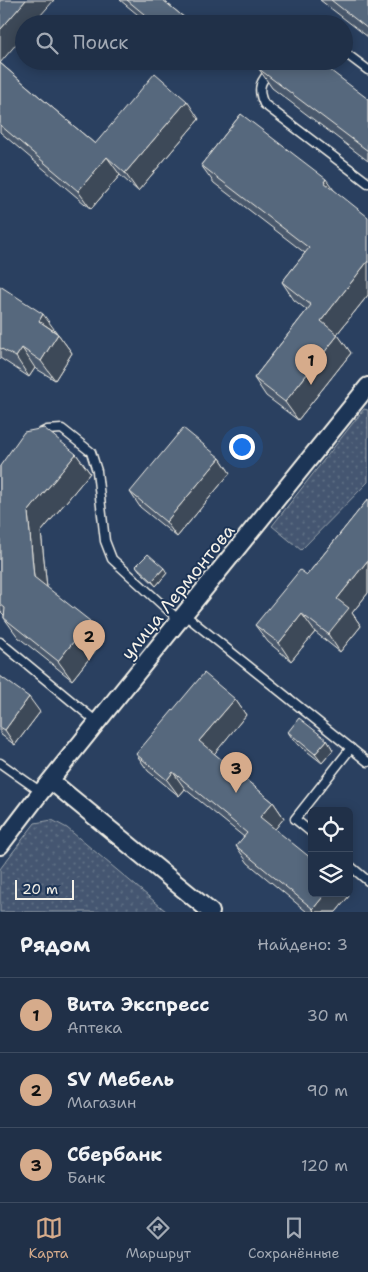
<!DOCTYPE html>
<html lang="ru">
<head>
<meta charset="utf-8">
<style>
  :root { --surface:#203048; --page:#28384f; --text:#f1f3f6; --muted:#a2a9b4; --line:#3d4b60; --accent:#d6ab8b }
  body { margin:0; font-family:"Shantell Sans",sans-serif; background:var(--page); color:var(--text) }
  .controls { position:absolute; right:15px; bottom:15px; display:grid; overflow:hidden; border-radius:8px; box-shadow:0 2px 12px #0003 }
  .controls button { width:45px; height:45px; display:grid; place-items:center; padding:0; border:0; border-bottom:1px solid var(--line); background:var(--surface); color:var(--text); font:25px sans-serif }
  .scale { position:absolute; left:15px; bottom:12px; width:59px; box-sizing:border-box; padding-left:5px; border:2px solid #f4f1e8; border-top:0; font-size:14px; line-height:18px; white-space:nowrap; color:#f4f1e8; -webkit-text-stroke:4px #1d3557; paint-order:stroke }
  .you { position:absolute; left:241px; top:446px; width:18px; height:18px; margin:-12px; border:4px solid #fff; border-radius:50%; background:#1a73e8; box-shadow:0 0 0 8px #1a73e833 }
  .badge { display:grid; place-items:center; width:32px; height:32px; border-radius:50%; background:var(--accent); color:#111; font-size:16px; font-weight:700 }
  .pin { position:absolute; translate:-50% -41px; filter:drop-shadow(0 1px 2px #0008) }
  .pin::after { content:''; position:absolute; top:26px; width:18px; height:15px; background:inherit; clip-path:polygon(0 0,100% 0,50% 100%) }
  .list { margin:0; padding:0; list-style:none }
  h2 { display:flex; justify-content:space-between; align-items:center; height:65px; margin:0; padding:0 20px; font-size:21px }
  h2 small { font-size:16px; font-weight:400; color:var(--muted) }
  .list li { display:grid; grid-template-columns:32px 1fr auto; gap:15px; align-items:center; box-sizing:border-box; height:75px; padding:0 20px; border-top:1px solid var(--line) }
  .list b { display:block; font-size:19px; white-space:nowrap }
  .list p { margin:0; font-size:16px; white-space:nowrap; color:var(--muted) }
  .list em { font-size:16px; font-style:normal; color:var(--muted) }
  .icon { flex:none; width:28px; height:28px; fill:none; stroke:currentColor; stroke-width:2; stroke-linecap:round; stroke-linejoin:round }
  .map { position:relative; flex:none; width:368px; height:912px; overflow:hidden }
  .search { position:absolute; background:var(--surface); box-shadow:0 2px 12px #0003; left:15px; right:15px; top:15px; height:55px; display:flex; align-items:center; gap:12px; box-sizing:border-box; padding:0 18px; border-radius:28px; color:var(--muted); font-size:19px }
  .sheet { height:290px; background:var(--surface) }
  nav { display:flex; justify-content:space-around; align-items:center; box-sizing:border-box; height:70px; border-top:1px solid var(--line); background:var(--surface); font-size:14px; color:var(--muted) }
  nav a { display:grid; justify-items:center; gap:2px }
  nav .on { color:var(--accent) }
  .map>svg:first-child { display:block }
  .grass { fill:url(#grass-dots); stroke:#9ca4ac }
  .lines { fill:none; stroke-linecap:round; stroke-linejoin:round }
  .lane-casing { stroke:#f4f1e8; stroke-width:11 }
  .street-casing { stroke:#f4f1e8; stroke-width:20 }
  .lane { stroke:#1d3557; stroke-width:8 }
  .street { stroke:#1d3557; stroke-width:16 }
  .wall { fill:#4a596c; stroke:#f4f1e8 }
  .shaded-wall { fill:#3c4858; stroke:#f4f1e8 }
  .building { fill:#56677d; stroke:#f4f1e8 }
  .labels { text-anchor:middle; stroke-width:4; stroke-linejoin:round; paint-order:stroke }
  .street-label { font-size:18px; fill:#f4f1e8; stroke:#1d3557 }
</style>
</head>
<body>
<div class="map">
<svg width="368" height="912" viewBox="0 0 368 912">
  <defs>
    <pattern id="grass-dots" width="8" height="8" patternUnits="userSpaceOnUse" patternTransform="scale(1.25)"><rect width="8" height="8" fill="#445771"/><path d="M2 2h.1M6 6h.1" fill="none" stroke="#607085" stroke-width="1.8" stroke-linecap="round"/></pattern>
  </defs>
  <rect width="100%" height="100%" fill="#2a4060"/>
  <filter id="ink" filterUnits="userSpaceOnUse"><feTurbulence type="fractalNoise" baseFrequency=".02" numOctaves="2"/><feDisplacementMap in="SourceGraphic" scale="10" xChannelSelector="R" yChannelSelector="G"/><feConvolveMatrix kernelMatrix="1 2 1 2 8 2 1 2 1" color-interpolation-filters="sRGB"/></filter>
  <g filter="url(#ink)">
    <g class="grass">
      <polygon points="364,409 368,410 368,482 301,550 272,526"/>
      <polygon points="52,820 67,828 167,912 0,912 0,869 35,823"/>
    </g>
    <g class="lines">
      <g class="lane-casing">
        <g id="lane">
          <polyline points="344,52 368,70"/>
          <path d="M278,61C265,77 254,84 264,104L368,183"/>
          <polyline points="39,434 47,430 62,429 91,452 97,471 105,541 112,559 180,621"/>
          <polyline points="185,615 368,762"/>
          <polyline points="0,642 98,723"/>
          <polyline points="0,763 41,792"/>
          <polyline points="312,833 295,819 351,748"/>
          <polyline points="349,865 368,881"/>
        </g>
      </g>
      <g class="street-casing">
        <g id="street">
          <polyline points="51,781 211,912"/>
          <polyline points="0,846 41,792 368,386"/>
        </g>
      </g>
      <use href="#lane" class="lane"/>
      <use href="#street" class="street"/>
    </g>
    <g class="wall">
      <polygon points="120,0 163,0 192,24 149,24"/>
      <polygon points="320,0 368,0 368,37"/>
      <polygon points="0,63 95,144 199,119 138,191 120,175 91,209 0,132"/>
      <polygon points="259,69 368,99 368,161 272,88"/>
      <polygon points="241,114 368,295 337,334 351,353 298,420 266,396 254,378 307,310 294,300 282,282 305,253 214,183 201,165"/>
      <polygon points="0,286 58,334 72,353 55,380 35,368 29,377 0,358"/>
      <polygon points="76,454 90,473 41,532 47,588 103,641 72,680 18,637 4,618 4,615 0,611 0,466"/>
      <polygon points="220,458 230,473 177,537 140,507 130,492"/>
      <polygon points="368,499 368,593 352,613 361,626 340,652 315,632 291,661 268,642 255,625 307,575"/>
      <polygon points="136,566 167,573 156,586 140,571"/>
      <polygon points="0,676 40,712 15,745 0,734"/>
      <polygon points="235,699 246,715 214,754 273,802 284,818 275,829 312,893 346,893 349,896 336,912 307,912 248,863 236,846 244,837 185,789 179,796 148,771 136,754"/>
      <polygon points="288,732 327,740 333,750 322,763 294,741"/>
    </g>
    <g class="shaded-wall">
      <polygon points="26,0 54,0 33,24 24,24 24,35 0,63 0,30"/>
      <polygon points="187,101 199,119 138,191 125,173"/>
      <polygon points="107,157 120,175 91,209 78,191"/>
      <polygon points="326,179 339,197 324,182"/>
      <polygon points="368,261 368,295 333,339 321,321"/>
      <polygon points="43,314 57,333 39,321"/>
      <polygon points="58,334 72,353 55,380 41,361"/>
      <polygon points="338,335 351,353 298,420 285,402"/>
      <polygon points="22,348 35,368 29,377 16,357"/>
      <polygon points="76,454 90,473 41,532 48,597 34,577 28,512"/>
      <polygon points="220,458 230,473 177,537 166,522"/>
      <polygon points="368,560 368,593 352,613 361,626 340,652 328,634 337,599"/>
      <polygon points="164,568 167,573 156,586 152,581"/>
      <polygon points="302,614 315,632 291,661 279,643"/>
      <polygon points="90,621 103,641 72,680 58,661"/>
      <polygon points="29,697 40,712 15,745 5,730"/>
      <polygon points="235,699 246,715 211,758 199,741"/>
      <polygon points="327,740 333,750 322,763 315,754"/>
      <polygon points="173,772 185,789 179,796 167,780"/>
      <polygon points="273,802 284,818 272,833 260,817"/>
      <polygon points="326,893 346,893 349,896 336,912 314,912 313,909"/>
    </g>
    <g class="building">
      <polygon points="0,0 26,0 0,30"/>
      <polygon points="127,0 163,0 192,24 156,24"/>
      <polygon points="331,0 368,0 368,29"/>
      <polygon points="264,61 318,61 368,99 368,151 259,69"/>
      <polygon points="0,63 95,144 155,73 187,101 125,173 107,157 78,191 0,125"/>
      <polygon points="241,114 326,179 324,182 368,217 368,261 321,321 338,335 285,402 254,378 311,305 282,282 309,248 201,165"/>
      <polygon points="0,286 43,314 39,321 58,334 41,361 22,348 16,357 0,348"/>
      <polygon points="44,428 76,454 28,512 34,577 90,621 58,661 4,618 5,608 0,604 0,466 24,432"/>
      <polygon points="183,428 220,458 166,522 130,492"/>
      <polygon points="368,499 368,560 337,599 349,608 328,634 302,614 279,643 255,625 300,570 307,575"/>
      <polygon points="148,554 164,568 152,581 136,566"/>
      <polygon points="204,673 235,699 199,741 273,802 260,817 312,859 312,893 326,893 313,909 236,846 247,833 173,772 167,780 136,754"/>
      <polygon points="0,676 29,697 5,730 0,727"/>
      <polygon points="299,718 327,740 315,754 288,732"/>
    </g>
  </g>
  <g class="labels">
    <g class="street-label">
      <text transform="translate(178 592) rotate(-51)" y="6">улица Лермонтова</text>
    </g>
  </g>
</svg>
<div class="controls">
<button><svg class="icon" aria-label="locate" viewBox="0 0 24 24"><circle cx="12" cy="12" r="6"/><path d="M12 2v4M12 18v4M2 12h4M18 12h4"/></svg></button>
<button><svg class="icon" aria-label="layers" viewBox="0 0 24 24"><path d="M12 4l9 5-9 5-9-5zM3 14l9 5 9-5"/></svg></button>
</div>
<div class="scale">20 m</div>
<div class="you"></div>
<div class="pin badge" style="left:311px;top:385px">1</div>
<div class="pin badge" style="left:89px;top:661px">2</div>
<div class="pin badge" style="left:236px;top:793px">3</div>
<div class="search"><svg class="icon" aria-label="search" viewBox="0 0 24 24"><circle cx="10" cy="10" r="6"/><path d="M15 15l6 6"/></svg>Поиск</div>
</div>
<section class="sheet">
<h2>Рядом<small>Найдено: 3</small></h2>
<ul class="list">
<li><span class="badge">1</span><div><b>Вита Экспресс</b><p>Аптека</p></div><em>30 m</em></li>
<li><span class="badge">2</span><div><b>SV Мебель</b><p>Магазин</p></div><em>90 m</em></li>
<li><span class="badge">3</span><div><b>Сбербанк</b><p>Банк</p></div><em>120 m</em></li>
</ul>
</section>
<nav>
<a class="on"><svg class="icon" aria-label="map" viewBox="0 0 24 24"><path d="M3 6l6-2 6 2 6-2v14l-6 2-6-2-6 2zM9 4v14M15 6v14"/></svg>Карта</a>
<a><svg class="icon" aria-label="directions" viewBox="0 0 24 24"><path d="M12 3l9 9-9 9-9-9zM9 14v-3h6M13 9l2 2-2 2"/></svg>Маршрут</a>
<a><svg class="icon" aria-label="saved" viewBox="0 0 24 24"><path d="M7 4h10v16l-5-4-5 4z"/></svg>Сохранённые</a>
</nav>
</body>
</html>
